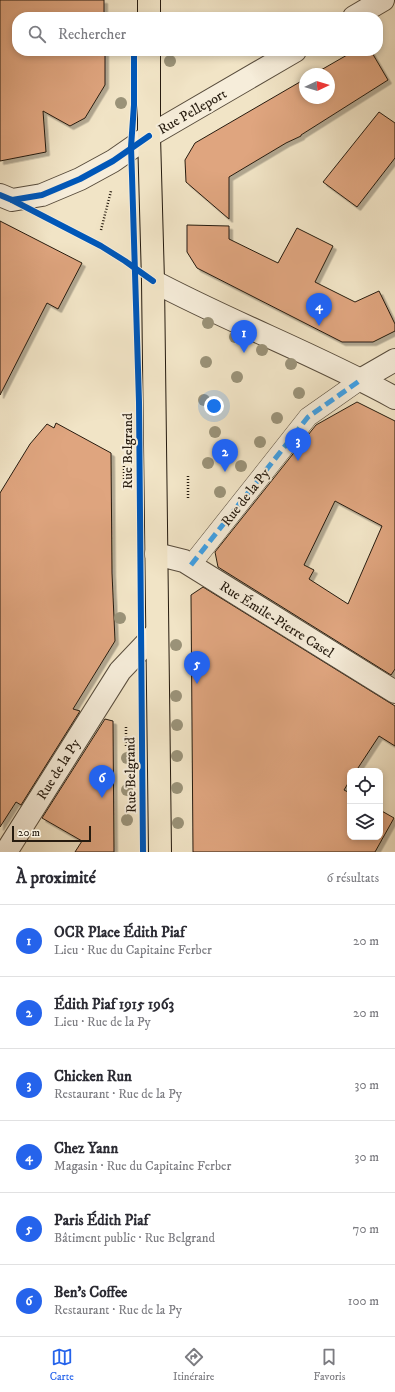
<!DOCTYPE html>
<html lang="fr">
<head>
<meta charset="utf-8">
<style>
  :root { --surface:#fff; --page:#f2f2f3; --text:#2b2b33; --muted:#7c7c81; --line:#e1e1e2; --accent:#2563eb }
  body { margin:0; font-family:"IM FELL DW Pica",serif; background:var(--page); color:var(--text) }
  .controls { position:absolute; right:12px; bottom:12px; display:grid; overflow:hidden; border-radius:8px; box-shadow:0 2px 6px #0003 }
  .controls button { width:36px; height:36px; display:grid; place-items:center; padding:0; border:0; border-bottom:1px solid var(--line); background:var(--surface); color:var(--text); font:20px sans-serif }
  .compass { position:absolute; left:299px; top:68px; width:36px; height:36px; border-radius:50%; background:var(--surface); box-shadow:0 2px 6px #0003; rotate:86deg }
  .scale { position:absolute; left:12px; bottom:10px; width:79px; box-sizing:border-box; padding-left:4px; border:2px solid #261b0f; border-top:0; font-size:11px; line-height:14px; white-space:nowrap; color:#261b0f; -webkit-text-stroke:3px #f6edda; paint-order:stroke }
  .you { position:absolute; left:214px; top:406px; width:14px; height:14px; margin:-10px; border:3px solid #fff; border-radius:50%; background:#1a73e8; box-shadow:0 0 0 6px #1a73e833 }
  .badge { display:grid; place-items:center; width:26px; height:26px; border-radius:50%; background:var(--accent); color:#fff; font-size:13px; font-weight:700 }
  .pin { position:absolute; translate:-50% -33px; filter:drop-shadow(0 1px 2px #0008) }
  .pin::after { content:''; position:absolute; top:21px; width:14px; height:12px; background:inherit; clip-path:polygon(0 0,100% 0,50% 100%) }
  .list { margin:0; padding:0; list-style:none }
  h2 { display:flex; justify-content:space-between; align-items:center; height:52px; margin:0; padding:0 16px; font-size:17px }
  h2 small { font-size:13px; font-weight:400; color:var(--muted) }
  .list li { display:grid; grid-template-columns:26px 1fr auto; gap:12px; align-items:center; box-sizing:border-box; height:72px; padding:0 16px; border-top:1px solid var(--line) }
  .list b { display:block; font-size:15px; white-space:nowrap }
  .list p { margin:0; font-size:13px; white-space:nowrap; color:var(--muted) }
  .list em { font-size:13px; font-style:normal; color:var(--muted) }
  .icon { flex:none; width:22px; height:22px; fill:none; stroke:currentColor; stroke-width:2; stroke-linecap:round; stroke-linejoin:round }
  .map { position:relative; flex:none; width:395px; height:852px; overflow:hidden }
  .search { position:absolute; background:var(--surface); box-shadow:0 2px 6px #0003; left:12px; right:12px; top:12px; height:44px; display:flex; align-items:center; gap:10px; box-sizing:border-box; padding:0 14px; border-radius:16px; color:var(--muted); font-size:15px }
  .sheet { height:484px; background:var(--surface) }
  nav { display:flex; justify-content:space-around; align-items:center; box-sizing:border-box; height:56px; border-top:1px solid var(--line); background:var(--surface); font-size:11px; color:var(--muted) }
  nav a { display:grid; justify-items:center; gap:2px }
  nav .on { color:var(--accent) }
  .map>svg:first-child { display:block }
  .building { fill:#dfa57f; stroke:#261b0f; fill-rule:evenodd; filter:url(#shadow) }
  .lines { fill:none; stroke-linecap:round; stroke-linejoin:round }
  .pedestrian-casing { stroke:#594d3d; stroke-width:20 }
  .minor-casing { stroke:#594d3d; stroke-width:24 }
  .primary-casing { stroke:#261b0f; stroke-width:24 }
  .path { stroke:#261b0f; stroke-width:2.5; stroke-dasharray:1 2; stroke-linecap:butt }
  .pedestrian { stroke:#f6edda; stroke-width:19 }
  .minor { stroke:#f6edda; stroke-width:22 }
  .primary { stroke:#f1e4c6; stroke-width:22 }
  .quiet { stroke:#3ea2ea; stroke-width:5; stroke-dasharray:10 5; stroke-linecap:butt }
  .cycleway-casing { stroke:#f6edda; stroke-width:8 }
  .cycleway { stroke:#0057b8; stroke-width:6 }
  .tree { fill:#9a9278 }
  .labels { text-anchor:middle; stroke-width:4; stroke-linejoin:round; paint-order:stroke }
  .street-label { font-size:14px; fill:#261b0f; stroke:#f6edda }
</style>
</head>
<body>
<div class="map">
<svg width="395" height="852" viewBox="0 0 395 852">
  <defs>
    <filter id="shadow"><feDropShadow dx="3.5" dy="3.5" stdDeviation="0" flood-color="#0004"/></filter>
  </defs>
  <rect width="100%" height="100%" fill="#f1e4c6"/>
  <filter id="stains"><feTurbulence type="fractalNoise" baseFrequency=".005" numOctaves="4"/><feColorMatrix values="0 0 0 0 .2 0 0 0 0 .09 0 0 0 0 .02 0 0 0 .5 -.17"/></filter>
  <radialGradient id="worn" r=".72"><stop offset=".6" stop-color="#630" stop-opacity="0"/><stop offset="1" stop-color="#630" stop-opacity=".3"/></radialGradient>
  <g class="building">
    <polygon points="0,0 104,0 104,17 17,17 17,51 105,51 105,85 85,118 70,126 43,111 46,152 0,161"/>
    <polygon points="354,51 371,51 388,80 301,135 301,136 286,143 229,177 229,219 186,182 185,160 195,143 305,79 305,98 329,98 329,74 314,74"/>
    <polygon points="379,112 395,123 395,158 357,207 323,182"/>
    <polygon points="0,221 82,263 58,309 47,303 0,395"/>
    <polygon points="187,225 229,226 229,239 278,263 297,228 333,246 315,282 355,302 379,291 395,324 395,331 373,342 342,342 197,268 187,252"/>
    <path d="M357,402L395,421V669L391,675L218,567L215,552L316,425ZM335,501L382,526L348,604L309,579L314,570L304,565Z"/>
    <polygon points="56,423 111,453 112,573 115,641 73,709 80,711 21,805 16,802 0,827 0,493 30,444 47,424 54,428"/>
    <polygon points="203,587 395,706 395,746 379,736 356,771 350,771 350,780 344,790 350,793 350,837 380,837 380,810 394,818 375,852 193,852 191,595"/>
    <polygon points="105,719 113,721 114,852 75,852 82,841 42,818"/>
  </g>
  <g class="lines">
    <g class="pedestrian-casing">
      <polyline id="pedestrian" points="191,565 308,417 362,379"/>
    </g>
    <g class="minor-casing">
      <g id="minor">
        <polyline points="354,17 383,0"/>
        <polyline points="0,195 12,200 42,195 80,179 113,161 149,136 295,51"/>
        <path d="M153,281C232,323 317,355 395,398"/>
        <polyline points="362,379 395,360"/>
        <polyline points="156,554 184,561 395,692"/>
        <polyline points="6,852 120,671 157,632"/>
      </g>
    </g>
    <g class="primary-casing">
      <g id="primary">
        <polyline points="149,0 149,17"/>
        <polyline points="149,51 149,136 153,281 160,852"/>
      </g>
    </g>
    <g class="path">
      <polyline points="101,230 111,191"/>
      <polyline points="124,460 124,480"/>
      <polyline points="188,498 188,476"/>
      <polyline points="126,727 126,748"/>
    </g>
    <use href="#pedestrian" class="pedestrian"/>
    <use href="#minor" class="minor"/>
    <use href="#primary" class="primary"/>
    <polyline class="quiet" points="191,565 308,417 362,379"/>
    <g class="cycleway-casing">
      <g id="cycleway">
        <polyline points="134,51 134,105 131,147 132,176 139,402 143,852"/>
        <polyline points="0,195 12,200 42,195 80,179 113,161 149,136"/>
        <polyline points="12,200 101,246 125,261 153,281"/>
      </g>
    </g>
    <use href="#cycleway" class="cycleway"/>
  </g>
  <g class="tree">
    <circle cx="170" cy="61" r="6"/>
    <circle cx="121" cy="103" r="6"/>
    <circle cx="208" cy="323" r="6"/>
    <circle cx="235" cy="337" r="6"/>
    <circle cx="262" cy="350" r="6"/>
    <circle cx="206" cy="362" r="6"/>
    <circle cx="291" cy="364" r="6"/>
    <circle cx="237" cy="377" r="6"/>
    <circle cx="299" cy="393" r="6"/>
    <circle cx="204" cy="400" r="6"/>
    <circle cx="277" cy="418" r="6"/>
    <circle cx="215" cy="432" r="6"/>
    <circle cx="260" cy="442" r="6"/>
    <circle cx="208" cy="463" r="6"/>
    <circle cx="241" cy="466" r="6"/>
    <circle cx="220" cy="492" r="6"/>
    <circle cx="120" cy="618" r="6"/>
    <circle cx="176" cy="645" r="6"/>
    <circle cx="176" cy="696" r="6"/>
    <circle cx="177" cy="725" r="6"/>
    <circle cx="177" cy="756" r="6"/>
    <circle cx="127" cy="758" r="6"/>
    <circle cx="177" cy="788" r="6"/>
    <circle cx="127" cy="790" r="6"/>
    <circle cx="127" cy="820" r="6"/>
    <circle cx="178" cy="823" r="6"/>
  </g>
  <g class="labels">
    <g class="street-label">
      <text transform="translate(192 111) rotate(-30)" y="5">Rue Pelleport</text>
      <text transform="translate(127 451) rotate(-90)" y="5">Rue Belgrand</text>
      <text transform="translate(245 497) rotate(-52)" y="5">Rue de la Py</text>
      <text transform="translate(277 619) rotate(32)" y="5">Rue Émile-Pierre Casel</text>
      <text transform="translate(58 769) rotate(-58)" y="5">Rue de la Py</text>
      <text transform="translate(130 775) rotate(-91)" y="5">Rue Belgrand</text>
    </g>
  </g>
  <rect width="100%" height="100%" filter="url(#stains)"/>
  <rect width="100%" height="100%" fill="url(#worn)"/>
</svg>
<div class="controls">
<button><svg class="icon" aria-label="locate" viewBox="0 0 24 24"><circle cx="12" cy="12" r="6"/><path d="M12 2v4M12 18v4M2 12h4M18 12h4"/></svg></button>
<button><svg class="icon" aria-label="layers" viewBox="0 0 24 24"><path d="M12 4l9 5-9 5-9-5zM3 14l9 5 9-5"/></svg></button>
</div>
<svg class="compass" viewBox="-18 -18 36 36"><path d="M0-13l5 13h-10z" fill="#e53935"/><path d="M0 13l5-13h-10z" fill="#7c7c81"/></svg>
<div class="scale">20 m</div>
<div class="you"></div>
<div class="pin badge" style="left:244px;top:353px">1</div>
<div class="pin badge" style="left:225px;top:472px">2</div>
<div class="pin badge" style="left:298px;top:461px">3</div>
<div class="pin badge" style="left:319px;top:326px">4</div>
<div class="pin badge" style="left:197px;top:684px">5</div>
<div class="pin badge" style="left:102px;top:798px">6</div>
<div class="search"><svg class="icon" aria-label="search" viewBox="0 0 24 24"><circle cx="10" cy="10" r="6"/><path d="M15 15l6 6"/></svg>Rechercher</div>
</div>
<section class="sheet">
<h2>À proximité<small>6 résultats</small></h2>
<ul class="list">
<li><span class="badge">1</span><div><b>OCR Place Édith Piaf</b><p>Lieu · Rue du Capitaine Ferber</p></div><em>20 m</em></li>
<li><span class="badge">2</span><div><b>Édith Piaf 1915 1963</b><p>Lieu · Rue de la Py</p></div><em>20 m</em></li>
<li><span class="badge">3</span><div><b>Chicken Run</b><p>Restaurant · Rue de la Py</p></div><em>30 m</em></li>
<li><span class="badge">4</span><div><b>Chez Yann</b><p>Magasin · Rue du Capitaine Ferber</p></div><em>30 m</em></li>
<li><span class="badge">5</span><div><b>Paris Édith Piaf</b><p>Bâtiment public · Rue Belgrand</p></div><em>70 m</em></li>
<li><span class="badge">6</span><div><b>Ben's Coffee</b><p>Restaurant · Rue de la Py</p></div><em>100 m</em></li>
</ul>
</section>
<nav>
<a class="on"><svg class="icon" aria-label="map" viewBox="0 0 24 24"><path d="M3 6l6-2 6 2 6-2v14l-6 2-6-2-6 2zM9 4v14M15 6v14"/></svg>Carte</a>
<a><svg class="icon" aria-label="directions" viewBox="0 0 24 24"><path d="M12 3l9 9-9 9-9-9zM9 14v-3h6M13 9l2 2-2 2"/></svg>Itinéraire</a>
<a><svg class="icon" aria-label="saved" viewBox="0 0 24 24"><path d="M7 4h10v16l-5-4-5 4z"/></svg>Favoris</a>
</nav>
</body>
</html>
